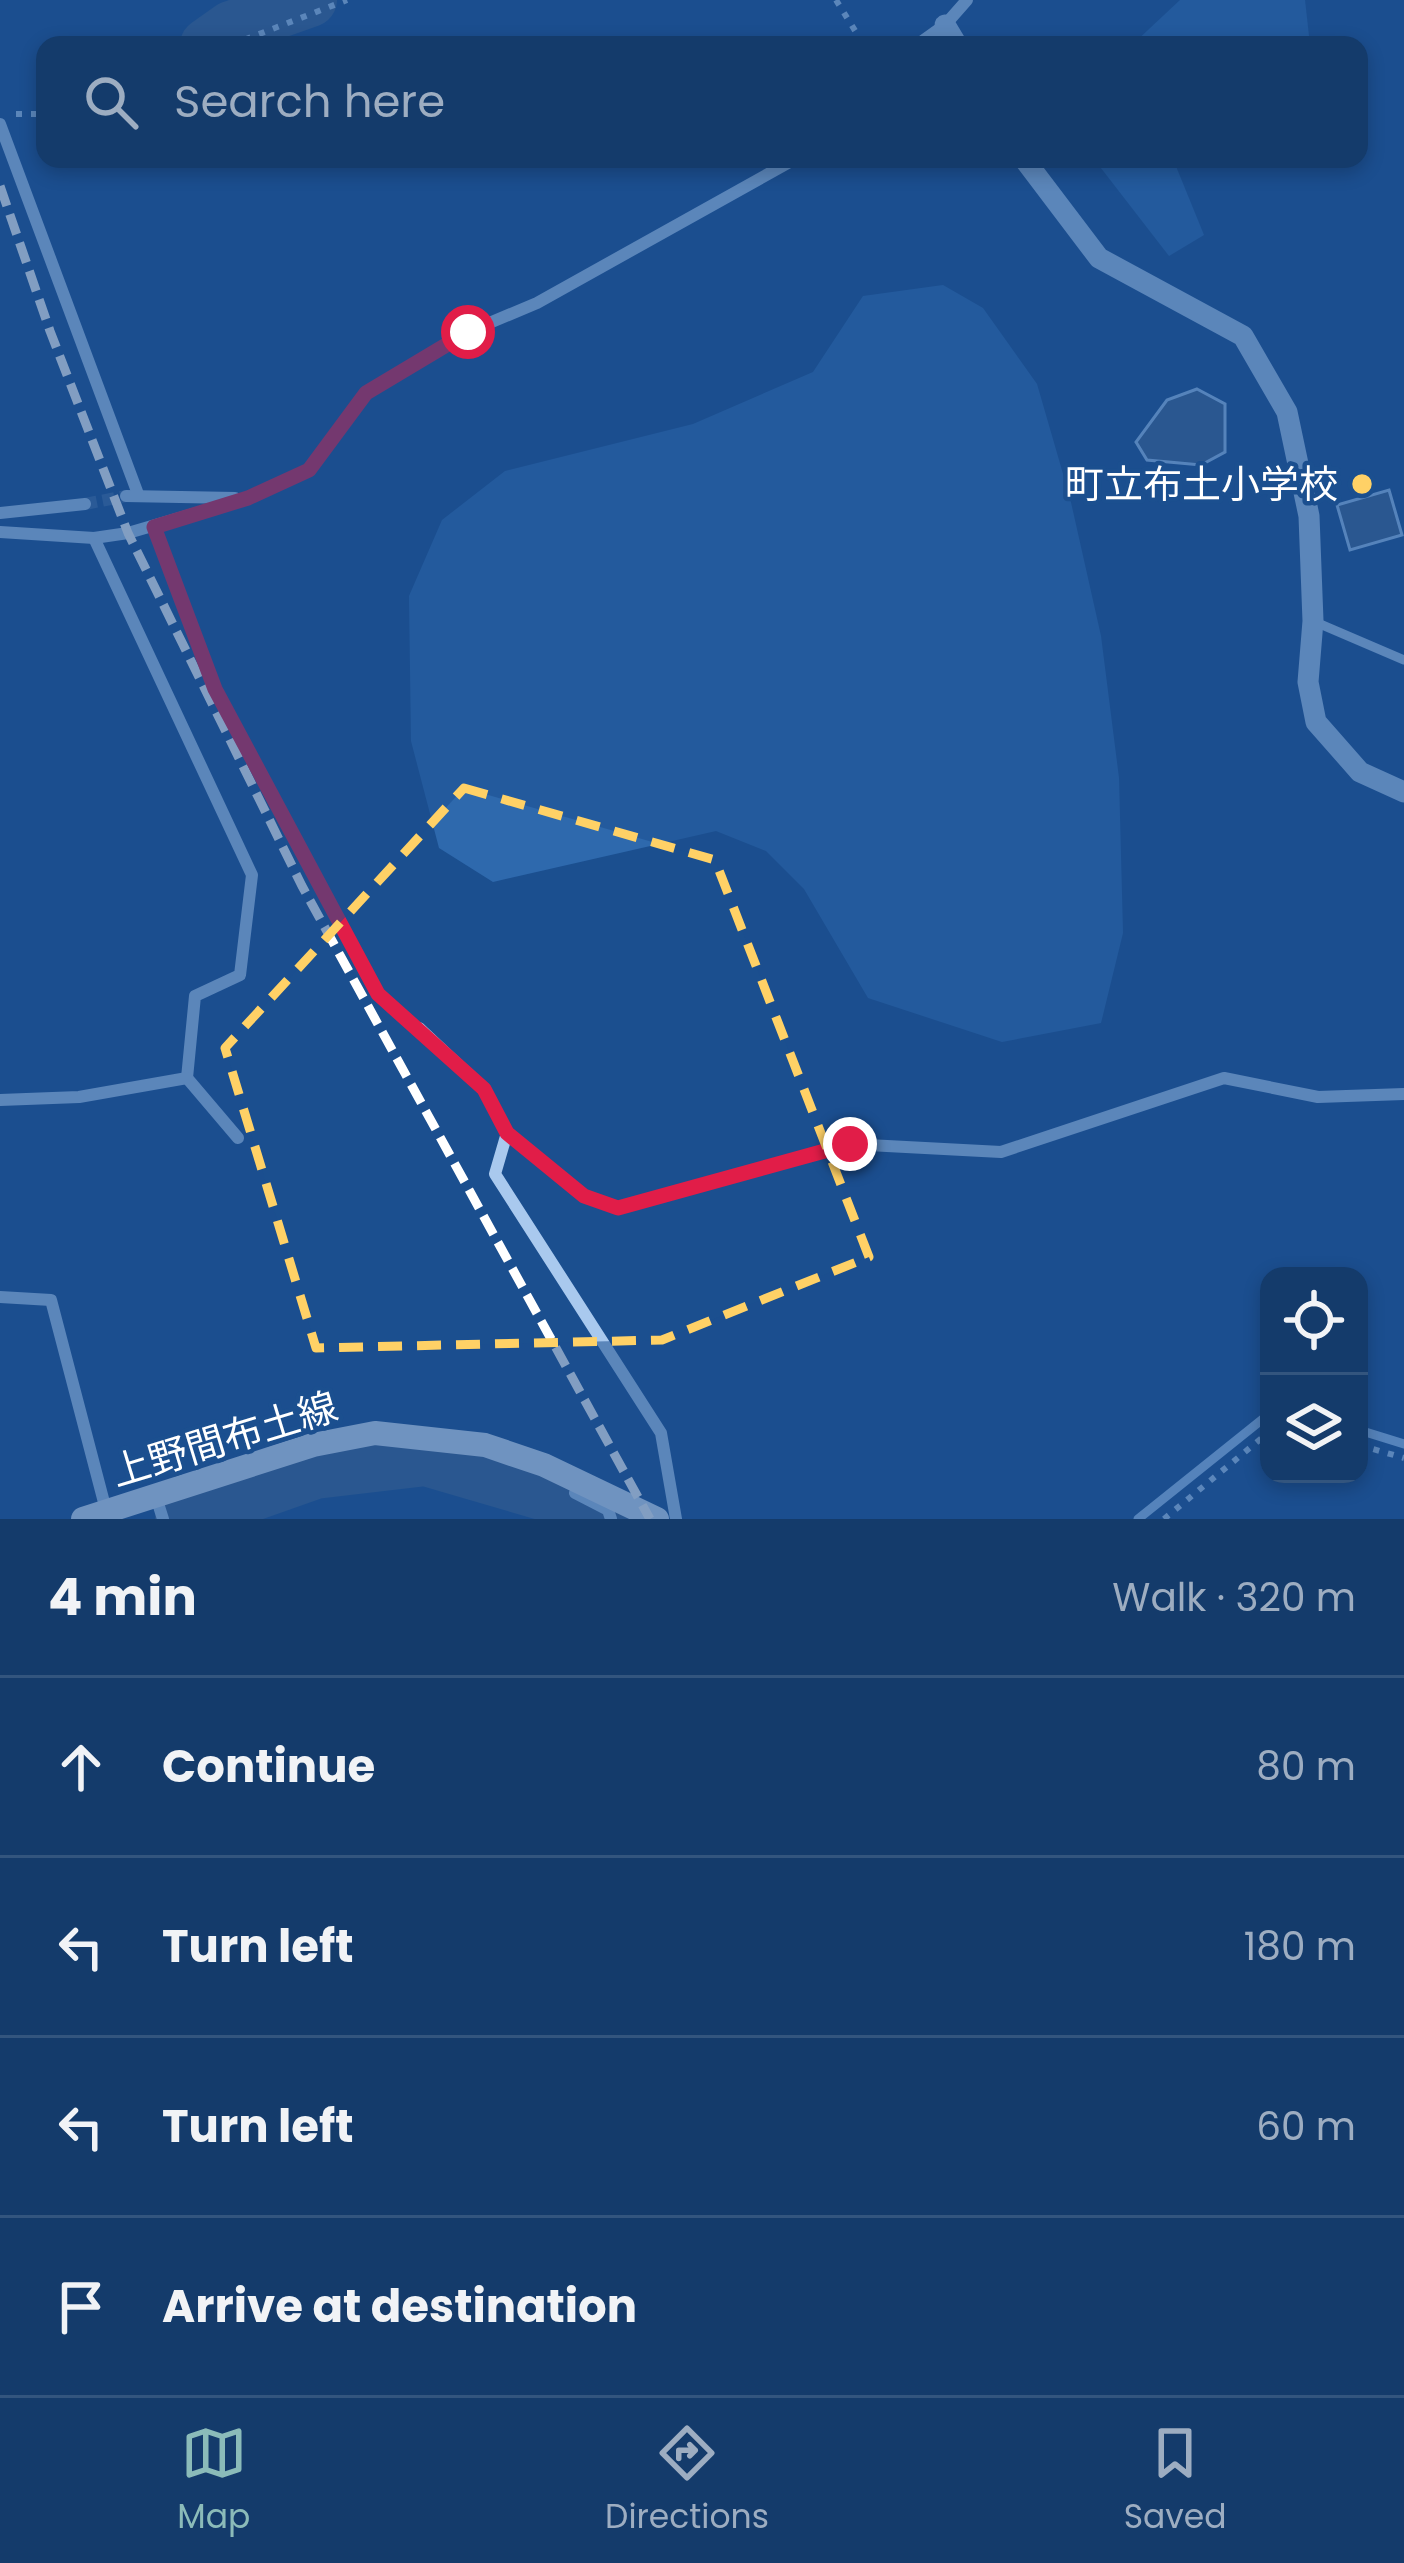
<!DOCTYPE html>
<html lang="en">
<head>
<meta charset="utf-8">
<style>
  :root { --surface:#143b6b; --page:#214673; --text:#f1f3f6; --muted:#9dadc1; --line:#33557e; --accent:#8bbbb9 }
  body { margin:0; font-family:Poppins,"Noto Sans JP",sans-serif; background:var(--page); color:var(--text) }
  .controls { position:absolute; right:36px; bottom:36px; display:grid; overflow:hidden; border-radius:24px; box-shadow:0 6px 18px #0003 }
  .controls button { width:108px; height:108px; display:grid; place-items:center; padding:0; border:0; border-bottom:3px solid var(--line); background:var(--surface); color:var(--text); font:60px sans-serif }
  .stop { position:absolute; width:36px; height:36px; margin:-27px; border:9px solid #e11d48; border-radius:50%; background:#fff }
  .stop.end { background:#e11d48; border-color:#fff; box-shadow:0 3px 12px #0008 }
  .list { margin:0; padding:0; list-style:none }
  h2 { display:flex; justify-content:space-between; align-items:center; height:156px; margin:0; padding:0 48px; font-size:51px }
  h2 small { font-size:39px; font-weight:400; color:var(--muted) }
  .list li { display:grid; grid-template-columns:78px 1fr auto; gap:36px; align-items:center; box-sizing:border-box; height:180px; padding:0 48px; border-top:3px solid var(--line) }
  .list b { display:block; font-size:45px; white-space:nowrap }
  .list em { font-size:39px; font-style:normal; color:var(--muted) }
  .icon { flex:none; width:66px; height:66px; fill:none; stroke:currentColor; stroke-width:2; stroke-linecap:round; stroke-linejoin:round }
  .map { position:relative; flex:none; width:1404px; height:1519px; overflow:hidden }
  .search { position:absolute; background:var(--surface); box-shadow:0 6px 18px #0003; left:36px; right:36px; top:36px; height:132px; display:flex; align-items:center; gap:30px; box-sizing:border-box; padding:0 42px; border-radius:24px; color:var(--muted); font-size:45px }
  .sheet { height:876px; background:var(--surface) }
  nav { display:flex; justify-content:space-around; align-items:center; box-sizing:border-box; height:168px; border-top:3px solid var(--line); background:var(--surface); font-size:33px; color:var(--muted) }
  nav a { display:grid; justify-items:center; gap:6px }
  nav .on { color:var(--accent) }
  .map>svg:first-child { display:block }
  .green { fill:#2e69ad }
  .water { fill:#3c6290; stroke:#9cc4f0; stroke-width:3 }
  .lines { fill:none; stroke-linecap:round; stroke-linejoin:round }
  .stream { stroke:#9cc4f0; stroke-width:9 }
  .river { stroke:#3c6290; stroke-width:54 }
  .minor-tunnel { stroke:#3d69a0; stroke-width:12; stroke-dasharray:12 6; stroke-linecap:butt }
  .path { stroke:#a9c9ee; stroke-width:6; stroke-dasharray:6 9; stroke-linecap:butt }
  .service { stroke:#a9c9ee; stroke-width:9 }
  .minor { stroke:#a9c9ee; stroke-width:12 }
  .tertiary { stroke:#a9c9ee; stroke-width:21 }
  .secondary { stroke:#d6e6fa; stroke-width:24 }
  .rail { stroke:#fff; stroke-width:9; stroke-dasharray:21 9; stroke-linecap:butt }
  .route { stroke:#e11d48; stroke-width:15 }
  .marked { fill:none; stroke:#ffd166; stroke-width:9; stroke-dasharray:24 15; stroke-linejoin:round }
  .poi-dot { fill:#ffd166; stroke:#1b4f8f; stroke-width:4.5 }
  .labels { text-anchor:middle; stroke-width:9; stroke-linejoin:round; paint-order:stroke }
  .poi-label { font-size:39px; fill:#fff; stroke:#1b4f8f; text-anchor:end }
  .street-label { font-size:39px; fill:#fff; stroke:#1b4f8f }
</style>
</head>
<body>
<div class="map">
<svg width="1404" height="1519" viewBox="0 0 1404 1519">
  <rect width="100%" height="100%" fill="#1b4f8f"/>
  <g class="green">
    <polygon points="1180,0 1305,0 1310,45 1132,45"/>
    <polygon points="1094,159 1173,159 1204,235 1169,256"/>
    <polygon points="943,285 983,308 1037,384 1070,498 1101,636 1119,778 1123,933 1101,1023 1002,1042 868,998 804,889 766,851 716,831 493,882 439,848 411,741 409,596 442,520 505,471 693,424 813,372 863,296"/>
  </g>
  <g class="water">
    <polygon points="1197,389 1225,404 1225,452 1201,465 1147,460 1136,442 1167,400"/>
    <polygon points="1389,490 1402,535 1350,550 1337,505"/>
  </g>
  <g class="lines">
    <g class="stream">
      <polyline points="1359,1430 1404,1444"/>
      <polyline points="1138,1519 1269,1414"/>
    </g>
    <g class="river">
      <polyline points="207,45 231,28 310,0"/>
      <polyline points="182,1519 315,1472 426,1459 569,1501 610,1519"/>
    </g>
    <polyline class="minor-tunnel" points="85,504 126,496"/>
    <g class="path">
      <polyline points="836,0 864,45"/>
      <polyline points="231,45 347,0"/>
      <polyline points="16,114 45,114"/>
      <polyline points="159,542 215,689 378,994 406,1017"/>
      <polyline points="1359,1445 1404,1458"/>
      <polyline points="1164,1519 1269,1432"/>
    </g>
    <polyline class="service" points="1313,621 1404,660"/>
    <g class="minor">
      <polyline points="917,45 945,25 967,0"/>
      <polyline points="0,124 138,494"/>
      <polyline points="126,496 235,498"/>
      <polyline points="0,513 85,504"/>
      <polyline points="0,532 94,538 128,533 248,498 309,470 366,393 468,332 537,303 795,159"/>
      <polyline points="94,538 252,875 240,975 195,996 187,1078 238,1138"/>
      <polyline points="419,1028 484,1089 507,1133 583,1195 618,1208 849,1144 1001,1152 1224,1078 1318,1097 1404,1094"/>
      <polyline points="0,1100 79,1097 187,1078"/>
      <polyline points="507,1133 495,1174 661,1433 676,1519"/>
      <polyline points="0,1297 51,1300 106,1510"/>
      <polyline points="575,1493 608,1510 611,1519"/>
      <polyline points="156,1497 163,1519"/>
    </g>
    <g class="tertiary">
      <polyline points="945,25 957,45"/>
      <polyline points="1024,159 1099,258 1243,336 1287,412 1309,516 1313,621 1308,682 1316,722 1360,772 1404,792"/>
    </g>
    <polyline class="secondary" points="83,1519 313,1445 375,1433 485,1445 544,1465 657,1519"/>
    <polyline class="rail" points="0,186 50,331 128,533 302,886 650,1519"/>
  </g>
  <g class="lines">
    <polyline class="route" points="468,332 366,393 309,470 248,498 154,527 215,689 378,994 484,1089 507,1133 584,1196 618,1208 850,1144"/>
  </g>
  <path d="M0 0H1404V1519H0ZM464,788L715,860L869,1257L662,1340L316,1348L225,1048Z" fill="#1b4f8f" fill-opacity=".55" fill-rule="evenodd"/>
  <path class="marked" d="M464,788L715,860L869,1257L662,1340L316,1348L225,1048Z"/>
  <circle class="poi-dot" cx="1362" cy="484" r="12"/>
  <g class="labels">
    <g class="poi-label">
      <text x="1338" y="498">町立布土小学校</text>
    </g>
    <g class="street-label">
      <text transform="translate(224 1439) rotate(-17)" y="14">上野間布土線</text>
    </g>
  </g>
</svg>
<div class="controls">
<button><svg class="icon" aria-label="locate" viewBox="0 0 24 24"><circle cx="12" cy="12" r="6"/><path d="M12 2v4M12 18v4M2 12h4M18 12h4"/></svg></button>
<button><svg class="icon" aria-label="layers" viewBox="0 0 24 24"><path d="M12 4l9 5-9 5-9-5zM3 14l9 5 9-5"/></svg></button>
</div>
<div class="stop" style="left:468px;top:332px"></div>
<div class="stop end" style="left:850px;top:1144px"></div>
<div class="search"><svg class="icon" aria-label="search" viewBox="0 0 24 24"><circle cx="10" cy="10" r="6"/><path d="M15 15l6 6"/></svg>Search here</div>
</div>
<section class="sheet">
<h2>4 min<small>Walk · 320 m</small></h2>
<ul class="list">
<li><svg class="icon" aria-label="ahead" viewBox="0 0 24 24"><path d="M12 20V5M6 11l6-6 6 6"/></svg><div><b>Continue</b></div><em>80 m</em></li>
<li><svg class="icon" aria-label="left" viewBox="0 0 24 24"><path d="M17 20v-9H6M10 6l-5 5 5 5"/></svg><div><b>Turn left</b></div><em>180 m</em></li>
<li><svg class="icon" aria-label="left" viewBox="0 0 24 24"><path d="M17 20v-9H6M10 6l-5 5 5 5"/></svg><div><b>Turn left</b></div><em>60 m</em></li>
<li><svg class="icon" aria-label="arrive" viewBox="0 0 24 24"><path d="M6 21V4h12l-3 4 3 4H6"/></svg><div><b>Arrive at destination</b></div></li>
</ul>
</section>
<nav>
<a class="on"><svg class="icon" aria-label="map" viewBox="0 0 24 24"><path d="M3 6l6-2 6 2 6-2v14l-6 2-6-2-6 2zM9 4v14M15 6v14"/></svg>Map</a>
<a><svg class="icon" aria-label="directions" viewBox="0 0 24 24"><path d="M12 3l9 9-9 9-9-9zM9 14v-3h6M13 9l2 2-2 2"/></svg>Directions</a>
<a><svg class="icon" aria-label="saved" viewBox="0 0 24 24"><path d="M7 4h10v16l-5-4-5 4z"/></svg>Saved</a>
</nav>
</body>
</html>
